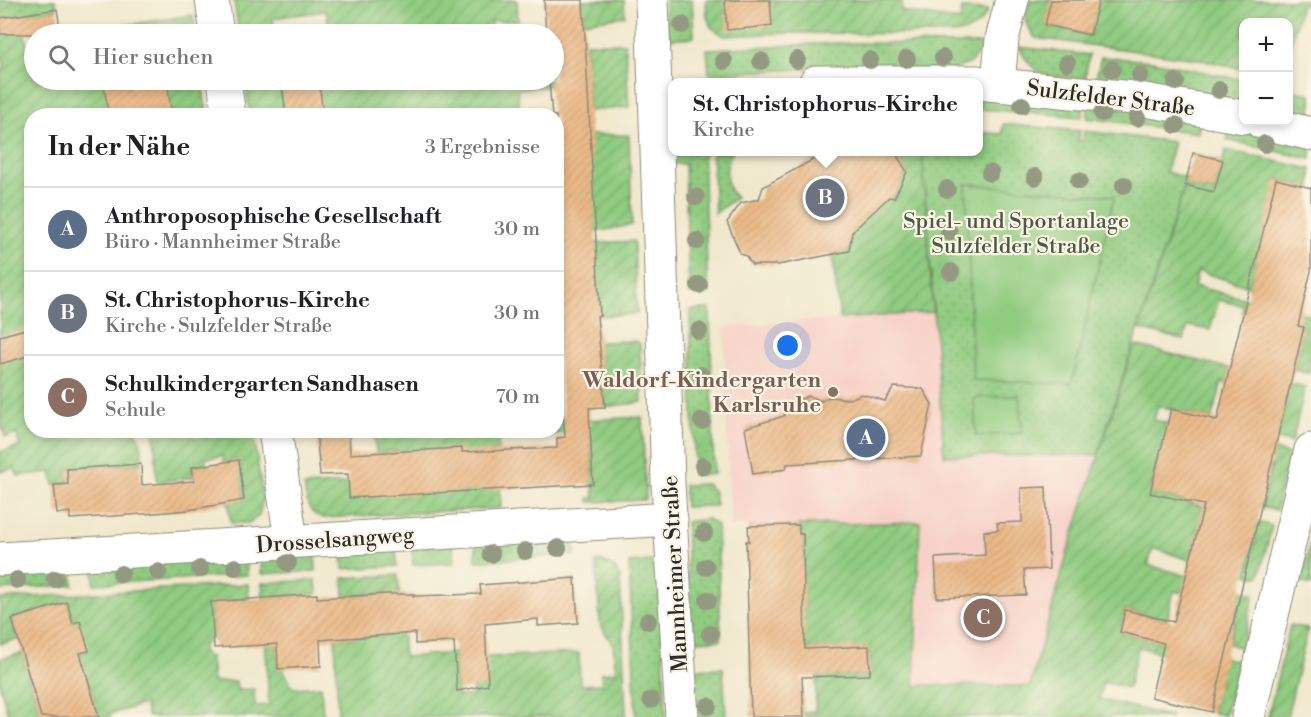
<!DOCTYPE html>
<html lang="de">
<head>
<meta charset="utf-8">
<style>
  :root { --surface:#fff; --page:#f6f6f6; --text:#202124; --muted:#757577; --line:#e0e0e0; --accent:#ea580c }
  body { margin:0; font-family:"Libre Bodoni",serif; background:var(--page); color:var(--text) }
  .controls { position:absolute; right:18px; top:18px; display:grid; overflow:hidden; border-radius:12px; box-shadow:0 3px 9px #0003 }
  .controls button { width:54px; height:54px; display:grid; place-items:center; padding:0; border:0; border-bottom:2px solid var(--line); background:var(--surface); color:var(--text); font:30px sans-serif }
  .you { position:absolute; left:788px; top:346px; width:21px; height:21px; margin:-15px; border:4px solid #fff; border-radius:50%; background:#1a73e8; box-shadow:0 0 0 9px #1a73e833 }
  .badge { display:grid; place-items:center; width:39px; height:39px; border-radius:50%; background:var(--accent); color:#fff; font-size:20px; font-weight:700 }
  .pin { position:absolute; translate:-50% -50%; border:3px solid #fff; box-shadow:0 2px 6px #0006 }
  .popup { position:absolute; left:668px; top:78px; width:315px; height:78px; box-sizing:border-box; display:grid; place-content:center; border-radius:12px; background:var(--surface); filter:drop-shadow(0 2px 4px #0005); font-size:20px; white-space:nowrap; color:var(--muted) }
  .popup b { font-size:22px; color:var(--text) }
  .popup::after { content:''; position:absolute; left:50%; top:100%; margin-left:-12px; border:12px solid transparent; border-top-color:var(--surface) }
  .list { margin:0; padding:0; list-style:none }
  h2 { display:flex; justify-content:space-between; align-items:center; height:78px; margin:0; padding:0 24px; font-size:26px }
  h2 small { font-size:20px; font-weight:400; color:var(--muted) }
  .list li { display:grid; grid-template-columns:39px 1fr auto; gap:18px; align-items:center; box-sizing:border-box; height:84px; padding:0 24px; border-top:2px solid var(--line) }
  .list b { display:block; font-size:22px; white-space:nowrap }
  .list p { margin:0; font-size:20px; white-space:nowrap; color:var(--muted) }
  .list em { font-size:20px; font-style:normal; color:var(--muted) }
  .icon { flex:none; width:33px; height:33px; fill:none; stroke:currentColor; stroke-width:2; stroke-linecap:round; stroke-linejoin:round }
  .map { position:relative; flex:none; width:1311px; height:717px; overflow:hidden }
  .search { position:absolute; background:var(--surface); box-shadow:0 3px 9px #0003; left:24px; top:24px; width:540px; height:66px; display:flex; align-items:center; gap:15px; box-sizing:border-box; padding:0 21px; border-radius:33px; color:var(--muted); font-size:22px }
  .panel { position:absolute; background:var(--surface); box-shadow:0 3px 9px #0003; left:24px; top:108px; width:540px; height:330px; border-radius:24px }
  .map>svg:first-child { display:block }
  .built { fill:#f7d1c7 }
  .grass { fill:url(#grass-dots); stroke:#5e7b56; stroke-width:1.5 }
  .garden { fill:url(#garden-furrows); stroke:#5e7b56; stroke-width:1.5 }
  .pitch { fill:#90cb80; stroke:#5e7b56; stroke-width:1.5 }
  .building { fill:url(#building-hatch) }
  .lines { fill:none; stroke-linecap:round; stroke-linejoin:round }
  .minor-casing { stroke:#8e8a7c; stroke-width:35 }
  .minor { stroke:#fff; stroke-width:33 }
  .tree { fill:#949a81 }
  .education-dot { fill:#8d6e63; stroke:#fcf5e5; stroke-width:2 }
  .labels { text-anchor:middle; stroke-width:4.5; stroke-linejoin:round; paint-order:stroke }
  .street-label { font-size:22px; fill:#2b2b2b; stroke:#fcf5e5 }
  .park-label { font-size:22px; fill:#495b44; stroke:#fcf5e5 }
  .education-label { font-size:22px; font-weight:bold; fill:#785e54; stroke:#fcf5e5; text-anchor:end }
</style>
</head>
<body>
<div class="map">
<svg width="1311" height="717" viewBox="0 0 1311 717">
  <defs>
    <pattern id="grass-dots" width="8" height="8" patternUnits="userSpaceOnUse" patternTransform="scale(1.5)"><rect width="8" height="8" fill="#90cb80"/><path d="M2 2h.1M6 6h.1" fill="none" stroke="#7cae6f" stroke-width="1.8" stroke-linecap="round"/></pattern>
    <pattern id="garden-furrows" width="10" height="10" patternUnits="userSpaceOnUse" patternTransform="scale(1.5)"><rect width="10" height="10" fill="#90cb80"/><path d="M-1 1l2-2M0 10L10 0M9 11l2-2" fill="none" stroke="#7cae6f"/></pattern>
    <pattern id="building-hatch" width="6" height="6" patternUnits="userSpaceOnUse" patternTransform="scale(1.5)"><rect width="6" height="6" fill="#ebb988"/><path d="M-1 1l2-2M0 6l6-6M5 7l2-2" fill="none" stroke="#ca9f76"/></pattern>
  </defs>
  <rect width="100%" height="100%" fill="#fcf5e5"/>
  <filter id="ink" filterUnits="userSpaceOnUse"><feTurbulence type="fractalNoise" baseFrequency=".0167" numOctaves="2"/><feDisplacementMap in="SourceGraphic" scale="12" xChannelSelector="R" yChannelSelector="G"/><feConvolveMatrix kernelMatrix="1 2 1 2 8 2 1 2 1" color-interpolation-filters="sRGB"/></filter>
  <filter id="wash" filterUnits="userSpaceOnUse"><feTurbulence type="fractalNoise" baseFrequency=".008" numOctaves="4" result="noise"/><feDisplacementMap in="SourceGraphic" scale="24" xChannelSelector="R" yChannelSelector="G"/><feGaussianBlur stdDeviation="1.35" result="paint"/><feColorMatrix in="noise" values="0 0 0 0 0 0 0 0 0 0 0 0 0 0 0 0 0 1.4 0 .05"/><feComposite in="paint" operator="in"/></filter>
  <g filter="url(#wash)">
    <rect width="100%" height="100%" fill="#f0e8cc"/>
    <polygon class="built" points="933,312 944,456 1098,455 1068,551 1031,686 914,685 920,522 730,526 724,327"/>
    <g class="grass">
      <polygon points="665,0 692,0 694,37 666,39"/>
      <polygon points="841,43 986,44 969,64 952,70 800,69 709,74 707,49"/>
      <path d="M1019,47L1089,55L1085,79C1052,77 1035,80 1019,47Z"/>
      <polygon points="1101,57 1152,61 1243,80 1243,106 1095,82"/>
      <polygon points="1288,90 1311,94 1311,121 1289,116"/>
      <polygon points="978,96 1085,101 1082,117 978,109"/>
      <polygon points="1089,102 1200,122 1198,133 1087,118"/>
      <polygon points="1003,124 1080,131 1079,141 1083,141 1084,131 1174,142 1166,172 1187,178 1098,455 944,456 922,152 978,152 978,132 1002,134"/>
      <polygon points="1230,128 1311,146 1311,159 1227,140"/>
      <polygon points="672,152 703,152 708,293 689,293 685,164 672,164"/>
      <path d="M712,152H732C724,166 724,187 736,198L715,213Z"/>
      <polygon points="710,309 714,474 695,475 690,310"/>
      <polygon points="707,484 714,492 716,506 685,507 684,485"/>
      <polygon points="708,519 717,526 721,640 690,641 686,522"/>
      <polygon points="574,537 575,555 476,561 476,543"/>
      <polygon points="453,544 454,563 413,565 412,547"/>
      <polygon points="396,547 397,566 343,569 342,551"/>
      <polygon points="315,552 316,571 261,574 261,556"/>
      <polygon points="246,557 247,575 94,584 94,566"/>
      <polygon points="659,560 666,717 636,717 629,563"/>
      <polygon points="72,567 73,585 0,590 0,571"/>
      <polygon points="723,668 726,717 695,717 692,669"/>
    </g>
    <g class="garden">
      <polygon points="0,0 55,0 57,9 22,15 29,60 34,60 34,80 169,80 171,86 202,81 207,115 109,112 109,115 32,116 32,430 136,431 142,447 141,464 67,469 68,484 54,485 51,472 18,476 14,468 0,472 0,452 20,446 16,434 5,437 0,418 0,70 5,68 0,49"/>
      <polygon points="234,0 517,0 518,20 491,21 491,34 339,34 337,25 329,26 326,11 273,18 275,34 239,34"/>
      <polygon points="583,0 624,0 625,16 584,22"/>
      <path d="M706,0H902L901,11L960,21L962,9L988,10C980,27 970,32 952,34L784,33L724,36L711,27L707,17Z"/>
      <polygon points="1029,0 1051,0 1046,25 1090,35 1098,0 1311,0 1311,6 1301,4 1289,51 1288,22 1244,22 1243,69 1198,59 1035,38 1025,21"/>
      <polygon points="193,15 195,34 61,34"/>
      <polygon points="586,43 625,43 629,107 589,111"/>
      <polygon points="245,80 549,80 550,86 517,89 520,112 490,112 489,115 250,116"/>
      <polygon points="588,135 629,135 632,225 594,232"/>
      <polygon points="1226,150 1311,169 1311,188 1277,179 1250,287 1198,271 1194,286 1311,315 1311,362 1308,373 1294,370 1304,327 1242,312 1244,306 1219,300 1210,330 1188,326 1184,340 1139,329 1185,185 1214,192"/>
      <polygon points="895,152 922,152 933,312 840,319 832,254 849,251 852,232 888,197 894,198 907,172"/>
      <polygon points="634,241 637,314 600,316 596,261 580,244"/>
      <polygon points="636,341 640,344 642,402 605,407 599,342"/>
      <polygon points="1134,345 1305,387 1292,442 1277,439 1287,398 1222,382 1212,419 1158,406 1154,420 1289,454 1276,510 1262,507 1272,465 1230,454 1158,462 1150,492 1272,526 1259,577 1247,574 1256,535 1200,521 1190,560 1153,548 1148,565 1254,594 1242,648 1229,644 1238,607 1174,591 1167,620 1125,610 1120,632 1238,661 1225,716 1212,712 1221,677 1183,667 1184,658 1138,647 1128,688 1103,682 1099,699 1172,717 804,717 804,712 815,711 817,676 870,675 869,647 804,649 803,535 799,534 799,525 920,522 914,685 1030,686 1068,551"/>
      <path d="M642,417L646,498L643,500L589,502V498H594L590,432L498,437L501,508L324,518C307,515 307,501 304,486L349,483L407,451L376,452L374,431L556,430L557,418L567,421Z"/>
      <polygon points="154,431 192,431 194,438 253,431 263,498 259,516 248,523 231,523 228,502 244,500 238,460 224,462 223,456 206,458 206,465 192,467 193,477 157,482"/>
      <polygon points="1311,539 1311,585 1301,582"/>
      <path d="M602,561L615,568L620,578L626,717H148L144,704L110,714V717H86L96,708L90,686L68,657L88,651L73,623L67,602L12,619L18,639L0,644V599L248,584L249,599L212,602L214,638C205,640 203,644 202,653L211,658L213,682L236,681L237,690L254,689L255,706L269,705L262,583L316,580L317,594L274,597L278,668L283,669L293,688L321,686L323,715L338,714L335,639L389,635L387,594L344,596L343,578L398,575L404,657L455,653L457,696H473V685L487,657L579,653L580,685L602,684L601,673L616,672L613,645L600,624L596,562Z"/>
      <polygon points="1290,625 1308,629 1287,717 1268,717"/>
      <polygon points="22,653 41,717 9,717 0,686 0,659"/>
    </g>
    <g class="pitch">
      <polygon points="966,184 1114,196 1072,384 973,380"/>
      <polygon points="1019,395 1022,433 976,436 974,398"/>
    </g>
    <g id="blocks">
      <g class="building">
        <polygon points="544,0 583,0 600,316 597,316 605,407 589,408 593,484 349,498 348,474 320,475 316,430 349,430 350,454 462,448 462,452 557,448 557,438 565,437 556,328 556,116 552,116 549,80 554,80 554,34 546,34"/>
        <polygon points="725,0 770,0 772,26 727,30"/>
        <polygon points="1051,0 1099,0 1090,35 1045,25"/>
        <polygon points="57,9 61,34 0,34 0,18"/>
        <polygon points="103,80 167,80 172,116 109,116"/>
        <polygon points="319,80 323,116 286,116 282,85"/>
        <polygon points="827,152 895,152 907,172 894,198 889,197 852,232 849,251 778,265 752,265 746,256 740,253 727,222 741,203 759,199 763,187"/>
        <polygon points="1193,153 1223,160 1214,192 1185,185"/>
        <polygon points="1276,179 1311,188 1311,271 1298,326 1304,327 1212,712 1151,697 1164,643 1120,632 1125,610 1174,622 1204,505 1150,493 1171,409 1217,420"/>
        <polygon points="32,327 32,355 0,364 0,336"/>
        <polygon points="894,387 923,389 932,404 921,456 787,464 786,469 753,474 745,428 784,416 786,405 808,396 822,401 828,397 850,399 862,394 885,401"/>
        <polygon points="239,460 244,500 189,510 144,514 70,519 70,512 57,514 54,485 68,484 67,469 141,464 142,485 194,481 192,467"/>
        <polygon points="1046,487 1049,569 1024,570 1026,595 937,598 935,558 985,555 984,531 998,530 997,523 1022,522 1021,488"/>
        <polygon points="799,525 799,534 803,534 805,649 869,646 870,675 802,677 804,717 751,717 746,541 749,541 748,526"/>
        <polygon points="575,578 578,623 538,626 538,619 485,624 488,685 457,691 454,642 415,644 415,633 320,640 321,666 278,669 277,644 214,648 211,602 317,594 317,598 387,594 414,594 413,596 481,594 480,585"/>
        <polygon points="67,602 73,623 80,621 89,651 80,653 99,717 41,717 12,619"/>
      </g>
    </g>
  </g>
  <g filter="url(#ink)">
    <use href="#blocks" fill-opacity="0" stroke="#8e8a7c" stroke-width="1.5"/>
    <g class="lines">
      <g class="minor-casing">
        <g id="minor">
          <polyline points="212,0 217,34"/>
          <polyline points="652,0 668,483 682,717"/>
          <polyline points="224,80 229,116"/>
          <polyline points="816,82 977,82"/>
          <polyline points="978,83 1133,98 1244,117"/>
          <polyline points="998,84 1002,39 1012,0"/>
          <polyline points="1261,122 1311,134"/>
          <polyline points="275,430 291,541"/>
          <polyline points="0,559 671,519"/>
          <polyline points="1248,717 1311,450"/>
        </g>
      </g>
      <use href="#minor" class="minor"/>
    </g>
    <g class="tree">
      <circle cx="682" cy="25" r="9"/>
      <circle cx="943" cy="58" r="9"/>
      <circle cx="907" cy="59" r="9"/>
      <circle cx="797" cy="60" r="9"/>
      <circle cx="870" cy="60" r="9"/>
      <circle cx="724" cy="61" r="9"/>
      <circle cx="761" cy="61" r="9"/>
      <circle cx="1067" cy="63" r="9"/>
      <circle cx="1112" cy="69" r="9"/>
      <circle cx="1140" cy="75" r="9"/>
      <circle cx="1176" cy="82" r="9"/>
      <circle cx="1219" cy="90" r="9"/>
      <circle cx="1022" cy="105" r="9"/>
      <circle cx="1102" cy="113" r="9"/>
      <circle cx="1137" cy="118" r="9"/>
      <circle cx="1176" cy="125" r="9"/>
      <circle cx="1265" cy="144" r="9"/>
      <circle cx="990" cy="173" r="9"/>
      <circle cx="1035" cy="177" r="9"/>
      <circle cx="1079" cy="181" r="9"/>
      <circle cx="1124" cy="185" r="9"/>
      <circle cx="947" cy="189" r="9"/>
      <circle cx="696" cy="197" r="9"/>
      <circle cx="949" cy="232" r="9"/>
      <circle cx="697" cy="241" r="9"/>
      <circle cx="951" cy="272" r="9"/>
      <circle cx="699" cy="285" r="9"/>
      <circle cx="699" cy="331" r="9"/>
      <circle cx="701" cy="375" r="9"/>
      <circle cx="702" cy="421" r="9"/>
      <circle cx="703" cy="466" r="9"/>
      <circle cx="704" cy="533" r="9"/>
      <circle cx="558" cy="548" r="9"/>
      <circle cx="525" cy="551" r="9"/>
      <circle cx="491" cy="554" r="9"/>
      <circle cx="288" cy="563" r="9"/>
      <circle cx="235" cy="567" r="9"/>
      <circle cx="706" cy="567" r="9"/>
      <circle cx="200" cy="569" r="9"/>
      <circle cx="158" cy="572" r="9"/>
      <circle cx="121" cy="574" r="9"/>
      <circle cx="55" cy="579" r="9"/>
      <circle cx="17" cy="580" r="9"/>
      <circle cx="708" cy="600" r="9"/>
      <circle cx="648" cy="621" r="9"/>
      <circle cx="710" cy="634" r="9"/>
      <circle cx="651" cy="700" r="9"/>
      <circle cx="708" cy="706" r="9"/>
    </g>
  </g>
  <circle class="education-dot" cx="833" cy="392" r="6"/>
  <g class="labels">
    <g class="street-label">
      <text transform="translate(1111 97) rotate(7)" y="8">Sulzfelder Straße</text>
      <text transform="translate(335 539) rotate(-4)" y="8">Drosselsangweg</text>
      <text transform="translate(674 574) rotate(-93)" y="8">Mannheimer Straße</text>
    </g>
    <g class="park-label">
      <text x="1016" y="228">Spiel- und Sportanlage<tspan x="1016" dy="25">Sulzfelder Straße</tspan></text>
    </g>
    <g class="education-label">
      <text x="821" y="387">Waldorf-Kindergarten<tspan x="821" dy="25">Karlsruhe</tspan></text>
    </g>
  </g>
</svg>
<div class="controls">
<button>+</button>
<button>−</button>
</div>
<div class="you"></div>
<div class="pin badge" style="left:866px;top:438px;background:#5c6f8a">A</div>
<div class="pin badge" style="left:825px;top:198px;background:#6b7280">B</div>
<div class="popup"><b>St. Christophorus-Kirche</b>Kirche</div>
<div class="pin badge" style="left:983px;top:618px;background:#8d6e63">C</div>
<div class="search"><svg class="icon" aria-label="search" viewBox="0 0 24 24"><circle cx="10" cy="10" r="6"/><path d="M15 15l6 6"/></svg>Hier suchen</div>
<section class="panel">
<h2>In der Nähe<small>3 Ergebnisse</small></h2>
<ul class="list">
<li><span class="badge" style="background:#5c6f8a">A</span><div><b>Anthroposophische Gesellschaft</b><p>Büro · Mannheimer Straße</p></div><em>30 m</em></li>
<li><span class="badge" style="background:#6b7280">B</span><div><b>St. Christophorus-Kirche</b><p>Kirche · Sulzfelder Straße</p></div><em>30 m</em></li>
<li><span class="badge" style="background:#8d6e63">C</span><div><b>Schulkindergarten Sandhasen</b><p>Schule</p></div><em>70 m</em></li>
</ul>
</section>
</div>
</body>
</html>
